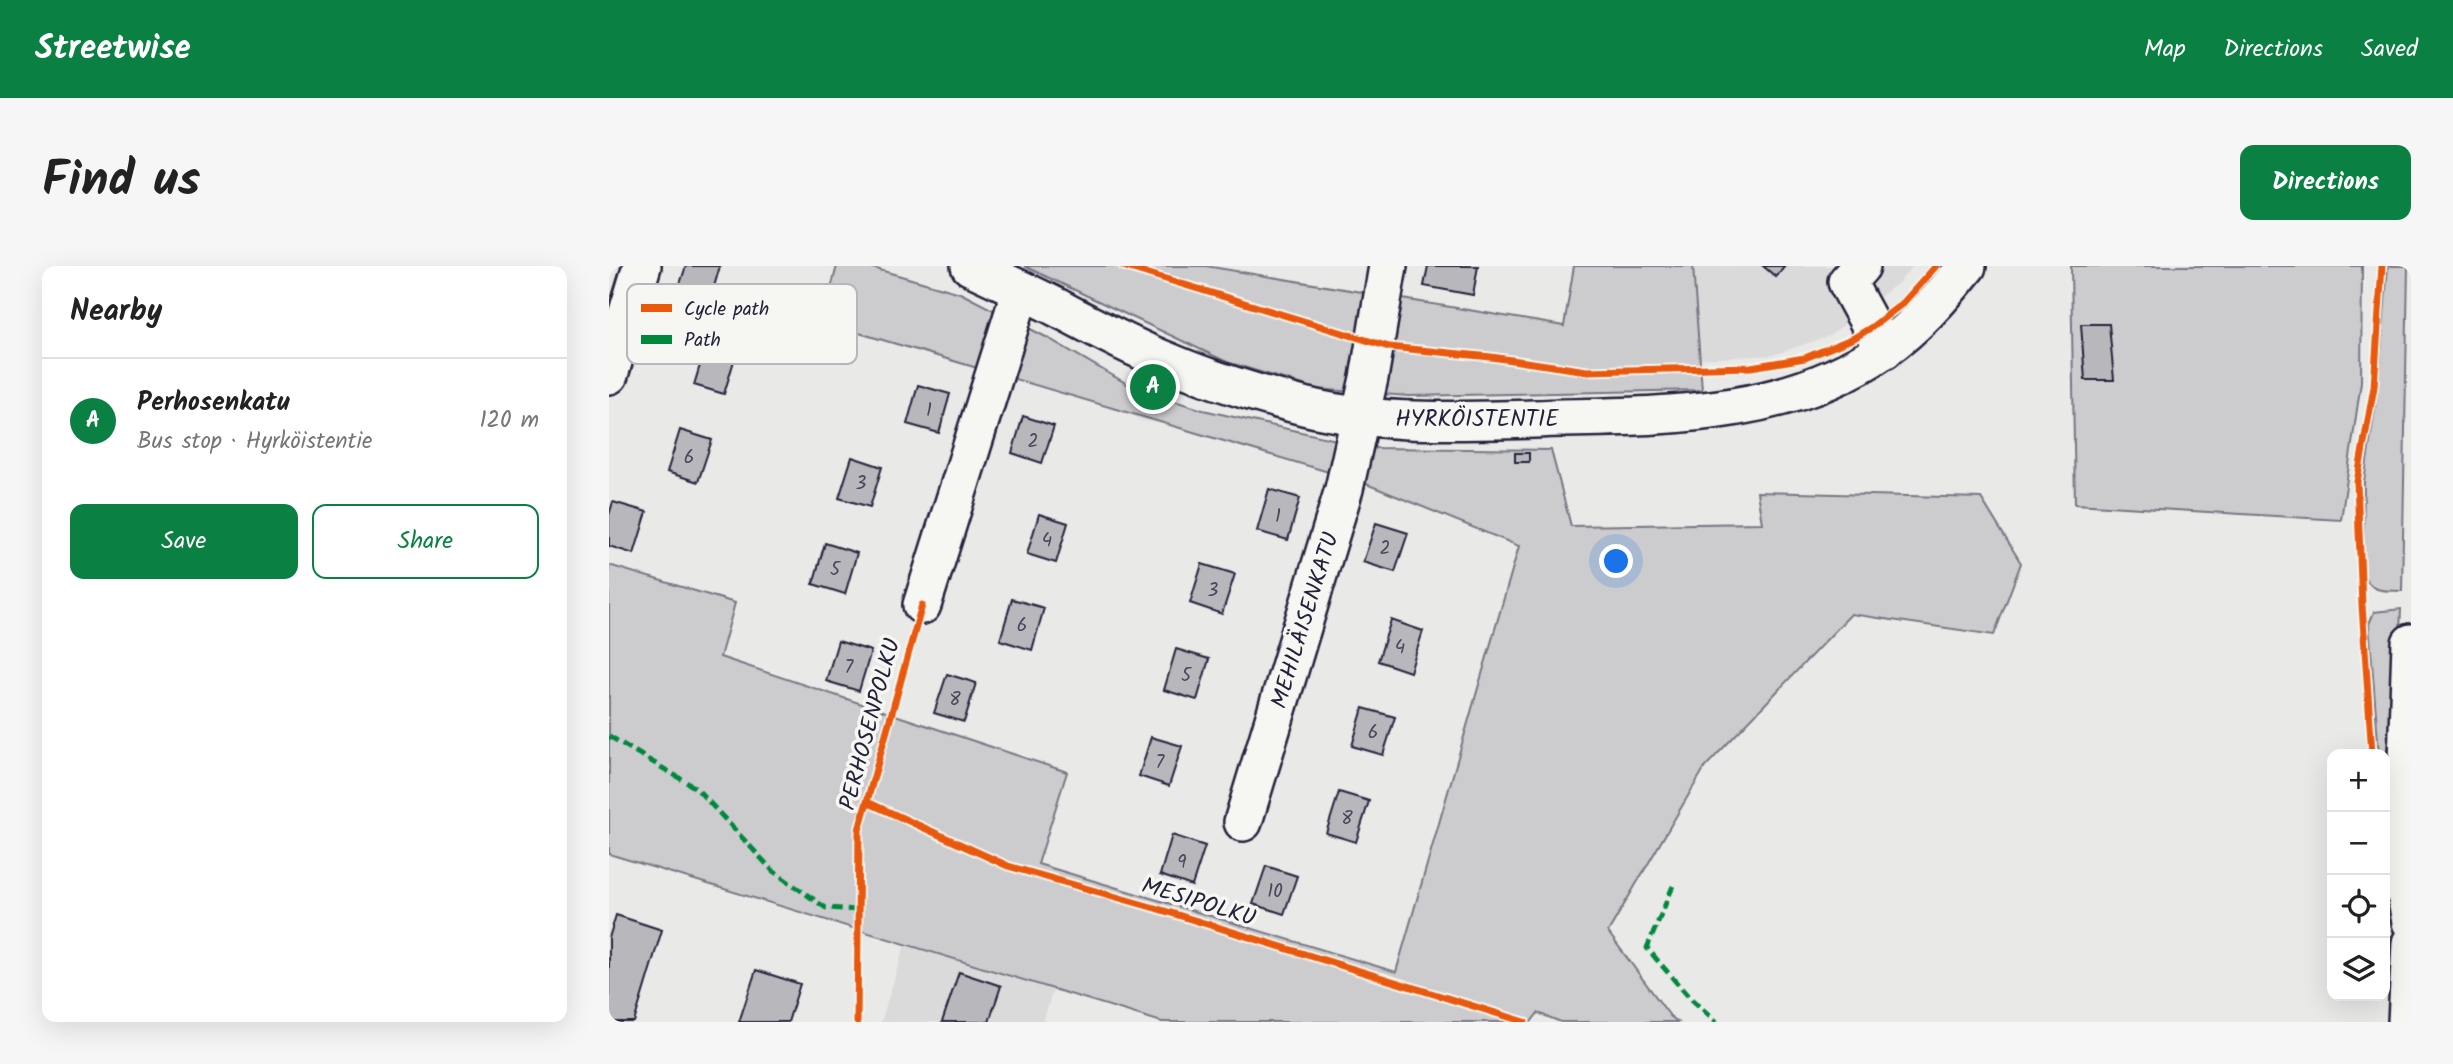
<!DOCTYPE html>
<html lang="en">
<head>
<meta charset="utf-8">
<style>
  :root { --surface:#fff; --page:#f6f6f6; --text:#222; --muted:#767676; --line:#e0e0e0; --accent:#0b8043 }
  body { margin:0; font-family:Kalam,sans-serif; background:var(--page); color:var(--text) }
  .controls { position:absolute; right:21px; bottom:21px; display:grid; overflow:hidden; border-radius:14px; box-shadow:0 7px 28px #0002 }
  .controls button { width:63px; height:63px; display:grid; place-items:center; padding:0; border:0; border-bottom:2px solid var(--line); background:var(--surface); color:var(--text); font:35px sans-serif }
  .you { position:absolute; left:1008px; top:296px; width:24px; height:24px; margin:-18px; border:5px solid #fff; border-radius:50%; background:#1a73e8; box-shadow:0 0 0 10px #1a73e833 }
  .badge { display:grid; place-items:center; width:46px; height:46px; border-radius:50%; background:var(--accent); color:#fff; font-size:23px; font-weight:700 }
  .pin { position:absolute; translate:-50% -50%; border:4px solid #fff; box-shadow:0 2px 7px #0006 }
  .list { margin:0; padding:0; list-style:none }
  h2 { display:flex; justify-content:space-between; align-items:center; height:91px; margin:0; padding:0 28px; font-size:30px }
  h2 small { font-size:23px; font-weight:400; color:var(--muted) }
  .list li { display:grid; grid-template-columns:46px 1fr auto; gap:21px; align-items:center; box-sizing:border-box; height:126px; padding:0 28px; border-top:2px solid var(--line) }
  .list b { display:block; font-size:26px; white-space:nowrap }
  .list p { margin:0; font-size:23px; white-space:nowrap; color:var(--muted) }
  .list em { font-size:23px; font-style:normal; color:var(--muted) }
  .actions { display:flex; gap:14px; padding:21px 28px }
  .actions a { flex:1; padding:16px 0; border:2px solid var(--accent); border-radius:14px; text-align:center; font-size:24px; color:var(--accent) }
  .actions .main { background:var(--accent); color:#fff }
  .icon { flex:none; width:38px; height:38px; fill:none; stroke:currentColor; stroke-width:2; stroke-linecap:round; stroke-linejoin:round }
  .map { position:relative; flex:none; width:1802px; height:756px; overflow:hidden; border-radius:14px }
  header { display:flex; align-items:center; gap:42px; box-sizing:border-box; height:98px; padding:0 35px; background:var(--accent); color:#fff }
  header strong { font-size:33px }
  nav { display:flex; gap:38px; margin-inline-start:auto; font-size:24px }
  .intro { display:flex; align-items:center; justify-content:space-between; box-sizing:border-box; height:168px; padding:0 42px }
  h1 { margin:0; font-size:49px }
  .button { padding:18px 32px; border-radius:14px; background:var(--accent); color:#fff; font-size:24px; font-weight:700 }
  main { display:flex; gap:42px; padding:0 42px }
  aside { flex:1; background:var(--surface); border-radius:14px; box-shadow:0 7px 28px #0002 }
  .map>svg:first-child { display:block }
  .built { fill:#dadada }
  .green { fill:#ccccce; stroke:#777784; stroke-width:2 }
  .building { fill:#b8b8bc; stroke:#22223b; stroke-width:2 }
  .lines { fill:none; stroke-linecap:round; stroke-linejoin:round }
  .minor-casing { stroke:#22223b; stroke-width:42 }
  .minor { stroke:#f6f6f2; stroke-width:37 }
  .quiet { stroke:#00873e; stroke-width:5; stroke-dasharray:10 5; stroke-linecap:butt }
  .cycleway-casing { stroke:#f6f6f2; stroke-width:11 }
  .cycleway { stroke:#e8590c; stroke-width:7 }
  .labels { text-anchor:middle; stroke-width:7; stroke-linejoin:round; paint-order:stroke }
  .number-label { font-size:19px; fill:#48485b }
  .street-label { font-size:23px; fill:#22223b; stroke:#f6f6f2 }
  .key { fill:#f6f6f2; stroke:#b6b6bb; stroke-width:2 }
  .key-label { font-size:19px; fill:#22223b }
</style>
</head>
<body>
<header>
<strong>Streetwise</strong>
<nav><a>Map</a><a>Directions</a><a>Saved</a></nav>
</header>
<div class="intro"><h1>Find us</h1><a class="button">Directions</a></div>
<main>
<aside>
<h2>Nearby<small></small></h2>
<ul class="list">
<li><span class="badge">A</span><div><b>Perhosenkatu</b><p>Bus stop · Hyrköistentie</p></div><em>120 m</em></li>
</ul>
<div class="actions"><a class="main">Save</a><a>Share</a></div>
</aside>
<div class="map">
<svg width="1802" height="756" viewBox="0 0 1802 756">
  <rect width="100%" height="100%" fill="#e9e9e7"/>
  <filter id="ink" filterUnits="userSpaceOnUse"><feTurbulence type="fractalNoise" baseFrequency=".0143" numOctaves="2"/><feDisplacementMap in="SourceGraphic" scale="14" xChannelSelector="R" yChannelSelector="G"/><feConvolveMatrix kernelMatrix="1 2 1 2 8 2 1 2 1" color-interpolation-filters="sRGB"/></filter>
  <g filter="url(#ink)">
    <g class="built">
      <polygon points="1084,0 1304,0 1289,17 1220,70 1164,89 1090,93"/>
      <polygon points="296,678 444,723 434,756 272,756"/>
    </g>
    <g class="green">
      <polygon points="228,0 257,0 351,27 437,71 527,123 594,144 763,182 942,184 962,260 1153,257 1148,226 1372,232 1412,297 1385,369 1242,348 1096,501 999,666 1061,750 1069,756 952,756 929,747 922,756 553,756 0,588 0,299 126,337 111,391 458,506 429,598 787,706 910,280 750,215 213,56"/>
      <polygon points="415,0 597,0 955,60 965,0 1084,0 1093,124 800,130 708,123 618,96"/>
      <polygon points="1462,0 1753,0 1752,116 1732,254 1466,238"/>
      <path d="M1779,0H1799L1793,325C1773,324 1762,328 1754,306L1755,215L1769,124Z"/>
      <polygon points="1792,343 1788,435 1776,492 1776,488 1770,488 1760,358 1765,346"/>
    </g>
    <g class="building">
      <polygon points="77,0 111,0 102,31 70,21"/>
      <polygon points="819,0 869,0 864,29 815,20"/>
      <polygon points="1154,0 1176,0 1167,11"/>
      <polygon points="1472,58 1500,58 1505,114 1476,114"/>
      <polygon points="97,79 127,88 115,128 85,119"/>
      <polygon points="309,119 341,128 330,167 298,158"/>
      <polygon points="414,150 445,160 433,197 403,187"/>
      <polygon points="71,164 103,174 89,216 58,206"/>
      <rect x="906" y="187" width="14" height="9"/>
      <polygon points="243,191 273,201 261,241 230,232"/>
      <polygon points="660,223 691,232 679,274 648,265"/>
      <polygon points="4,236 38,246 25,288 0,280 0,249"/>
      <polygon points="430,248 459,257 447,297 418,288"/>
      <polygon points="767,257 799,267 786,306 754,296"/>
      <polygon points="216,277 248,287 236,328 204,318"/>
      <polygon points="593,298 626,308 613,348 581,337"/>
      <polygon points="403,333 435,342 423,384 391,374"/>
      <polygon points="782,354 814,365 801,406 769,395"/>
      <polygon points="229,375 262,385 250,425 217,415"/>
      <polygon points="567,383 600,393 588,434 555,424"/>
      <polygon points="338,408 367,417 355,456 325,447"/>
      <polygon points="754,442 786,451 774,489 743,480"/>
      <polygon points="542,471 573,480 560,520 530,510"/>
      <polygon points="730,526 760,535 747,576 717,567"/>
      <polygon points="563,569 596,580 583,620 551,609"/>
      <polygon points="657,600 688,610 675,648 644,638"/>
      <polygon points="7,649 53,664 25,756 1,756 2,753 0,752 0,672"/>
      <polygon points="147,704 191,718 179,756 130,756"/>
      <polygon points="350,706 392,720 380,756 333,756"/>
    </g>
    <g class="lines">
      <g class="minor-casing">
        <g id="minor">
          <path d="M361,0C390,14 420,27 449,42C485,61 522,81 560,96C600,113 642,126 683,137C761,159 845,155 925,153C1043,149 1172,155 1274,84C1307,61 1333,31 1358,0"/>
          <polyline points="1252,0 1238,16 1275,84"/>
          <polyline points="0,109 33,0"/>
          <polyline points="313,339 412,24"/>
          <polyline points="1802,377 1794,612 1802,656"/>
          <polyline points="634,556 735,223 760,112 779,0"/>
          <polyline points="1798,756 1802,677"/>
        </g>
      </g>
      <use href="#minor" class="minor"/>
      <g class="quiet">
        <polyline points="0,470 87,522 164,605 217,642 249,644"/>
        <polyline points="1064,620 1038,682 1079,730 1108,756"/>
      </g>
      <g class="cycleway-casing">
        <g id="cycleway">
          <polyline points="514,0 780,81 882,91 978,105 1142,101 1196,92 1245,72 1263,61 1294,37 1327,0"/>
          <polyline points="1763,488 1753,339 1748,216 1765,121 1773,0"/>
          <polyline points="258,536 399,600 546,642 916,756"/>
          <polyline points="248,756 250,564 313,339"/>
        </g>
      </g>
      <use href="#cycleway" class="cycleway"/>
    </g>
  </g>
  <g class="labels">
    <g class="number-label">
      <text x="320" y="150">1</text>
      <text x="424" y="181">2</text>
      <text x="80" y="197">6</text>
      <text x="252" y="223">3</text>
      <text x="669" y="256">1</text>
      <text x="438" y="280">4</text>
      <text x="776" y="288">2</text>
      <text x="226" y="309">5</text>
      <text x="604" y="330">3</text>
      <text x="413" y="365">6</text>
      <text x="791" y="387">4</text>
      <text x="240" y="407">7</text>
      <text x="577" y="415">5</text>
      <text x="346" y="439">8</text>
      <text x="764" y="472">6</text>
      <text x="551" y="502">7</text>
      <text x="738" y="558">8</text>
      <text x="573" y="602">9</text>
      <text x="666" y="631">10</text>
    </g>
    <g class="street-label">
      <text x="868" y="160">HYRKÖISTENTIE</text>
      <text transform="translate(695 354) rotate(-73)" y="8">MEHILÄISENKATU</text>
      <text transform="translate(260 458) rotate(-75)" y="8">PERHOSENPOLKU</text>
      <text transform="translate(590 635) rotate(17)" y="8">MESIPOLKU</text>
    </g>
  </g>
  <rect x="18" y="18" width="230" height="80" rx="10" class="key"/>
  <rect x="32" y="38" width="31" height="8" fill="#e8590c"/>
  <rect x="32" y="69" width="31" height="9" fill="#00873e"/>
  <g class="key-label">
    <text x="75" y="49">Cycle path</text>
    <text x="75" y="80">Path</text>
  </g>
</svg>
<div class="controls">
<button>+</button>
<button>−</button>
<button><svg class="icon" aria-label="locate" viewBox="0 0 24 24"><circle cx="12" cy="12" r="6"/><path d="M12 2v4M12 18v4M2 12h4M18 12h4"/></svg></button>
<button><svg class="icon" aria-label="layers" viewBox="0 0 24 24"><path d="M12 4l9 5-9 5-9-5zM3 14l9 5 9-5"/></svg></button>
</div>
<div class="you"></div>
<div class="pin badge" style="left:544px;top:121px">A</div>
</div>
</main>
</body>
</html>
